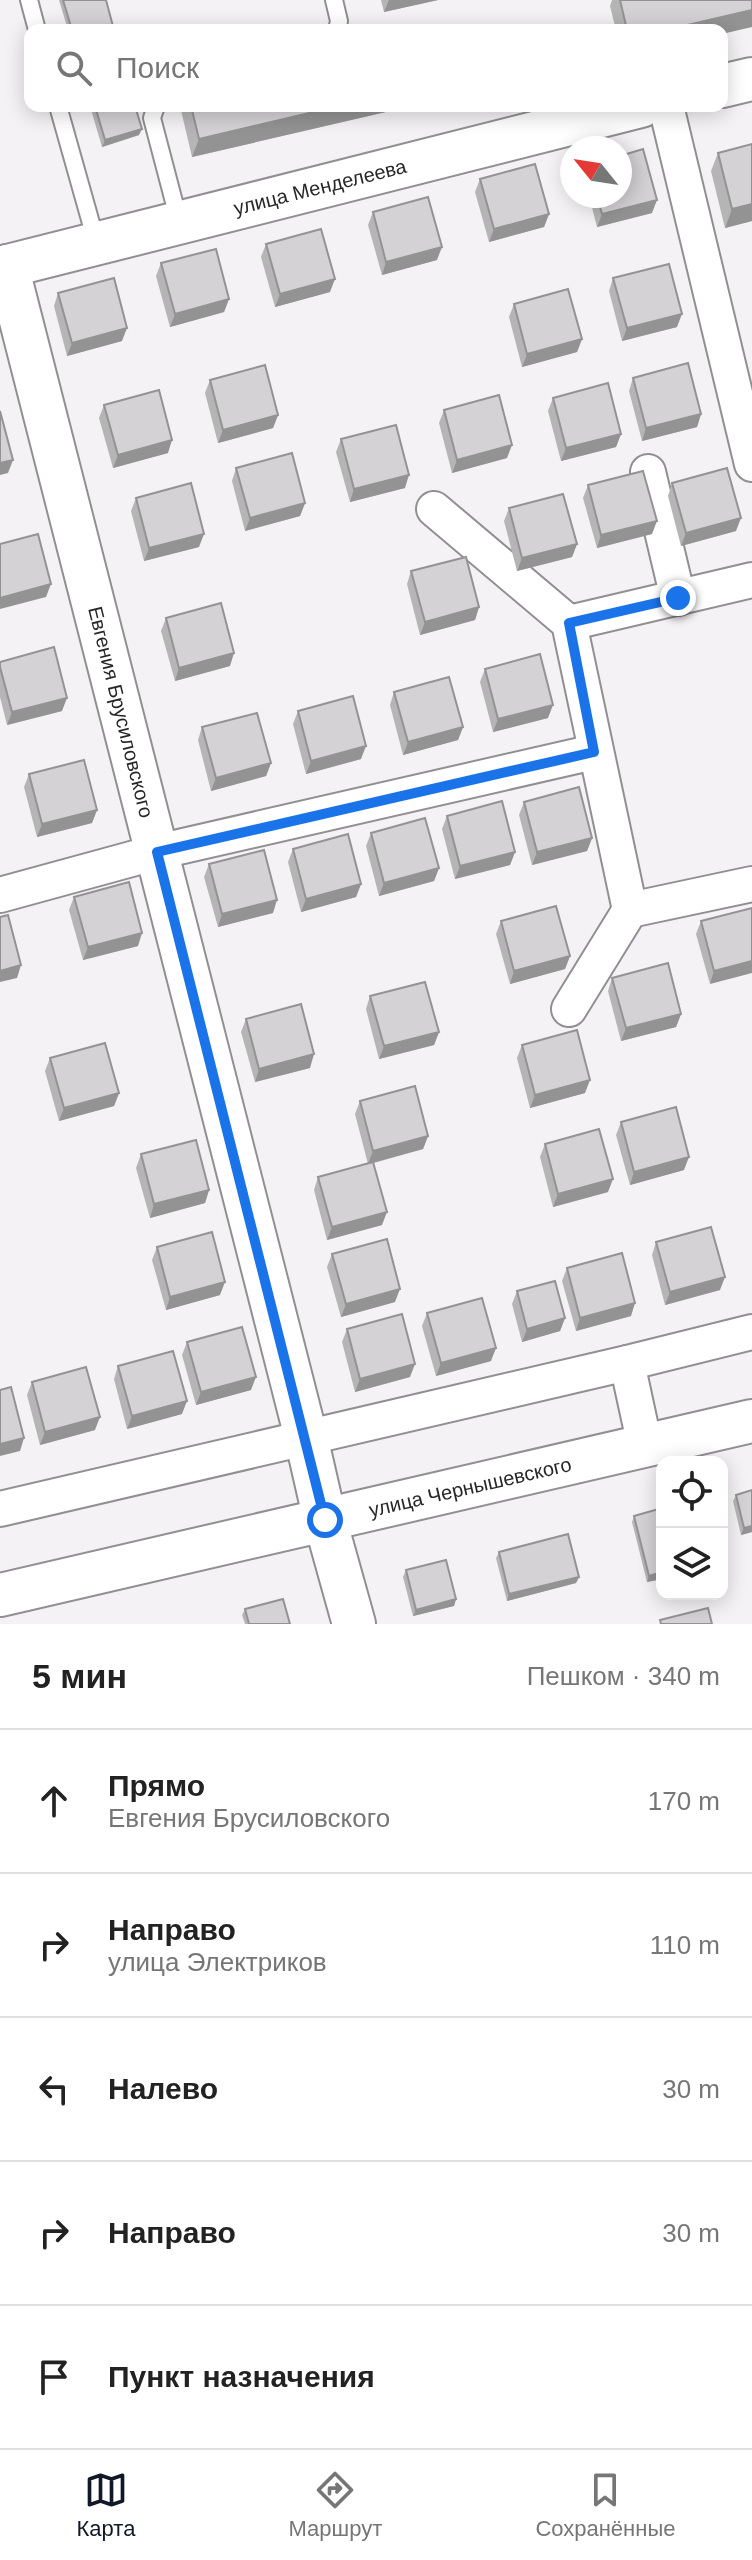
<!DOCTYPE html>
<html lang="ru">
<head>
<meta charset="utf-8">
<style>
  :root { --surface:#fff; --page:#f6f6f6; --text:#222; --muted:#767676; --line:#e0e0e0; --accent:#111827 }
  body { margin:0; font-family:Helvetica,sans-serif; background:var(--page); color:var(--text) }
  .controls { position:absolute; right:24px; bottom:24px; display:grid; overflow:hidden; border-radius:16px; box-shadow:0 4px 20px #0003 }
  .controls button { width:72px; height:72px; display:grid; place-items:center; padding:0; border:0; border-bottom:2px solid var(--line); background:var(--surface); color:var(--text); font:40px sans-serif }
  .compass { position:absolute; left:560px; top:136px; width:72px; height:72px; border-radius:50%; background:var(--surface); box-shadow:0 4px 20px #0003; rotate:300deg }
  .stop { position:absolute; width:24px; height:24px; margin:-18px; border:6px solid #1a73e8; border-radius:50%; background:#fff }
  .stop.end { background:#1a73e8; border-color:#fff; box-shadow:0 2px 8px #0008 }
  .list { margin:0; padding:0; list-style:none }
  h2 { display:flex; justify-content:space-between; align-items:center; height:104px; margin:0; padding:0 32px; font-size:34px }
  h2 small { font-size:26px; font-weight:400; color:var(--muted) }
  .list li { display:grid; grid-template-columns:52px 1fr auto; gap:24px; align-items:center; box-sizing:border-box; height:144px; padding:0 32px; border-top:2px solid var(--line) }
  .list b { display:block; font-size:30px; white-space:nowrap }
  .list p { margin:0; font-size:26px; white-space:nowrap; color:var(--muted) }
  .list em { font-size:26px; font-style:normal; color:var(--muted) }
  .icon { flex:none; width:44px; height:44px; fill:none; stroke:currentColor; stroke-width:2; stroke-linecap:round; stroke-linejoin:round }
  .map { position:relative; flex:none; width:752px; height:1624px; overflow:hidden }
  .search { position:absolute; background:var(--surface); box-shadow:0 4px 20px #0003; left:24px; right:24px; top:24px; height:88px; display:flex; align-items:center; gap:20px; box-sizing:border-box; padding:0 28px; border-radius:16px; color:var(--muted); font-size:30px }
  .sheet { height:824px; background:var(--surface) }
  nav { display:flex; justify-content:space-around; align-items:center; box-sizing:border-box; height:112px; border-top:2px solid var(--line); background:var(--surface); font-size:22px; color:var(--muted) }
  nav a { display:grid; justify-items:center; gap:4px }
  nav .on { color:var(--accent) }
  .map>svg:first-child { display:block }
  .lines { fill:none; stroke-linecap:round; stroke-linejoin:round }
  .service-casing { stroke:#928f92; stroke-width:20 }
  .minor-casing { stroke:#928f92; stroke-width:38 }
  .tertiary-casing { stroke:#928f92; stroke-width:46 }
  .service { stroke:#fff; stroke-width:16 }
  .minor { stroke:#fff; stroke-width:34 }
  .tertiary { stroke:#fff; stroke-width:42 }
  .wall { fill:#b6b5b6 }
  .shaded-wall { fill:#949394 }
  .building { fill:#d4d2d4; stroke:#949394; stroke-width:2 }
  .route { stroke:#1a73e8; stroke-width:10 }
  .labels { text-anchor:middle; stroke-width:7; stroke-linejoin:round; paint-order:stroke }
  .street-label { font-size:20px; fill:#282728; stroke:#fff }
</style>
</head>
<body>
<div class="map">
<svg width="752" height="1624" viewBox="0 0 752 1624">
  <rect width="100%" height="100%" fill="#f5f2f5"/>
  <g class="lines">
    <g class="service-casing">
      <g id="service">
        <polyline points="29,0 37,30"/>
        <polyline points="334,0 339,21 337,30"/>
        <polyline points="58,106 96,241"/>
        <polyline points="156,106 152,118 179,221"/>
      </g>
    </g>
    <g class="minor-casing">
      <g id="minor">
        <polyline points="666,106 752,464"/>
        <polyline points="648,472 678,598"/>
        <polyline points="434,509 569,623 630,910 569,1009"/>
        <polyline points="569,623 752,580"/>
        <polyline points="0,895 157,852 594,752"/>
        <polyline points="630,910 752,884"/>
        <polyline points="627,1363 645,1446"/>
        <polyline points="0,1509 627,1363 752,1332"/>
      </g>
    </g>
    <g class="tertiary-casing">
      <g id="tertiary">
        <polyline points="722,86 752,79"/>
        <polyline points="7,266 306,1437 325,1520 354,1624"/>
        <polyline points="0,268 641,106"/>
        <polyline points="0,1595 752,1421"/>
      </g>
    </g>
    <use href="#service" class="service"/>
    <use href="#minor" class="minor"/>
    <use href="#tertiary" class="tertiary"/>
  </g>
  <g class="wall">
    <polygon points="59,0 106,0 114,30 68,30"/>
    <polygon points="381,0 438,0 384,12"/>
    <polygon points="612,0 752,0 722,30 616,30 610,6"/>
    <polygon points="90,106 135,106 139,135 102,147"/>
    <polygon points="180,106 404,106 403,108 192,157"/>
    <polygon points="752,144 752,221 725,228 711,171 718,153"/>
    <polygon points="480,179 549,214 544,227 489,242 475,192"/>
    <polygon points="589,196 620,196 652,213 597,227"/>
    <polygon points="373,212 437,260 382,275 368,225"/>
    <polygon points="266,244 330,292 275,307 261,257"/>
    <polygon points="161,263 229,299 224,312 170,327 156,276"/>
    <polygon points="613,278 677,327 622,341 609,291"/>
    <polygon points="58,293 122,341 67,356 54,306"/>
    <polygon points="514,304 582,339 577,352 522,367 509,317"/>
    <polygon points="633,378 701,414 697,427 642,441 629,391"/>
    <polygon points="210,380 278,415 273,428 218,443 205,393"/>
    <polygon points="553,398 621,434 616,447 561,461 548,411"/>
    <polygon points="104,405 168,453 113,468 99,418"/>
    <polygon points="444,410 507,458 452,473 439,423"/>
    <polygon points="341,439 405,488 350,502 336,452"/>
    <polygon points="236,468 305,503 300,516 245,531 232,481"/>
    <polygon points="672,483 736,531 681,546 668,496"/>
    <polygon points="588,485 652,534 597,548 583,498"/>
    <polygon points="136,498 199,547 144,561 131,511"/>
    <polygon points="509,508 577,544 572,557 517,571 504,521"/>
    <polygon points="411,571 479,607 475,620 420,635 407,584"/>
    <polygon points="166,618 230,666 175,681 161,631"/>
    <polygon points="0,662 62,711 7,725 0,697"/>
    <polygon points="485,669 548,718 493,732 480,682"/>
    <polygon points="394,692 463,727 458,740 403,755 390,705"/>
    <polygon points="298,711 361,759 306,774 293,724"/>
    <polygon points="202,727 271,763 266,776 211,791 198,740"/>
    <polygon points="29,774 97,810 92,823 37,837 24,787"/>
    <polygon points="524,802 592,838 587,851 532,865 519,815"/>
    <polygon points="447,816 515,852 510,865 455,879 442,829"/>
    <polygon points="371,833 439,868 434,881 379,896 366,846"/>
    <polygon points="293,849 361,884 356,897 301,912 288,862"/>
    <polygon points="209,864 273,913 218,927 204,877"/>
    <polygon points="74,897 138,946 83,960 69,910"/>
    <polygon points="752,908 710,984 696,934 701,921"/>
    <polygon points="501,921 570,956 565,969 510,984 496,934"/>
    <polygon points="612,978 681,1014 676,1027 621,1041 608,991"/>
    <polygon points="370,996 439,1032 434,1045 379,1059 366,1009"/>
    <polygon points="246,1019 310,1068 255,1082 241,1032"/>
    <polygon points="522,1045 585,1093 530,1108 517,1058"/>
    <polygon points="50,1058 119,1093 114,1106 59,1121 45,1071"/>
    <polygon points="360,1101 428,1136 423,1149 374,1163 382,1225 327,1240 314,1190 318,1177 368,1164 355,1114"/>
    <polygon points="621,1122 684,1170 630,1185 616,1135"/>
    <polygon points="545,1144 608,1192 553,1207 540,1157"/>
    <polygon points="141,1154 209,1190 205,1203 150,1218 136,1168"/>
    <polygon points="656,1242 720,1290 665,1305 652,1255"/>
    <polygon points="157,1247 220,1295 166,1310 152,1260"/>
    <polygon points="332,1254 395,1302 341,1317 327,1267"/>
    <polygon points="567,1268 631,1316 576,1331 562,1281"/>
    <polygon points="517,1291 565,1318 560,1331 522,1342 512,1304"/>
    <polygon points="427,1313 491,1361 436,1376 422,1326"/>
    <polygon points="347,1329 410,1377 355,1392 342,1342"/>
    <polygon points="187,1342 251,1390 196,1405 182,1355"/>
    <polygon points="118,1366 182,1414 127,1429 114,1379"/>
    <polygon points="32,1382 95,1430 40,1445 27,1395"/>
    <polygon points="736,1495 752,1532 741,1535 733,1501"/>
    <polygon points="662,1508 662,1579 647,1582 632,1522 634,1516"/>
    <polygon points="499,1552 579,1577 576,1583 507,1601 496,1558"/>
    <polygon points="406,1570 456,1599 454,1606 413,1616 403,1577"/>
    <polygon points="245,1609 290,1624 245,1624 242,1615"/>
  </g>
  <g class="shaded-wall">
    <polygon points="389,0 438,0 384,12"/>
    <polygon points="752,10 752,27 722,34 722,30 666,30"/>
    <polygon points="339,106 404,106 403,108 192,157 199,139"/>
    <polygon points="142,129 139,135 102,147 105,140"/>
    <polygon points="657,200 652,213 597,227 602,214"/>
    <polygon points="752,204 752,221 725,228 732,209"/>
    <polygon points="549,214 544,227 489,242 494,229"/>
    <polygon points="442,247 437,260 382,275 386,262"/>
    <polygon points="335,279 330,292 275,307 280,294"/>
    <polygon points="229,299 224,312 170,327 175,314"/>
    <polygon points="682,314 677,327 622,341 627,328"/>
    <polygon points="127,328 122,341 67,356 72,343"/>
    <polygon points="582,339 577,352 522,367 527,354"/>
    <polygon points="701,414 697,427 642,441 646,428"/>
    <polygon points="278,415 273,428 218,443 223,430"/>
    <polygon points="621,434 616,447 561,461 566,448"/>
    <polygon points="172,440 168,453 113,468 118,455"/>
    <polygon points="512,445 507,458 452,473 457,460"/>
    <polygon points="13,460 8,473 0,475 0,463"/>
    <polygon points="409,475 405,488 350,502 354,489"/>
    <polygon points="305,503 300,516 245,531 250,518"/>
    <polygon points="741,518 736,531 681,546 686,533"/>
    <polygon points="657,521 652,534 597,548 601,535"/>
    <polygon points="204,534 199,547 144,561 149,548"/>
    <polygon points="577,544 572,557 517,571 522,558"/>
    <polygon points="51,584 46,597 0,609 0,598"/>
    <polygon points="479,607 475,620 420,635 425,622"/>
    <polygon points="234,653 230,666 175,681 179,668"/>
    <polygon points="67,698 62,711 7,725 12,712"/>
    <polygon points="553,705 548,718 493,732 498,719"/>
    <polygon points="463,727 458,740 403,755 408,742"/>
    <polygon points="366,746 361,759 306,774 311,761"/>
    <polygon points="271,763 266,776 211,791 216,778"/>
    <polygon points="97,810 92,823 37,837 42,824"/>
    <polygon points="592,838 587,851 532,865 537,852"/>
    <polygon points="515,852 510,865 455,879 460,866"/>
    <polygon points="439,868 434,881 379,896 384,883"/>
    <polygon points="361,884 356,897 301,912 306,899"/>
    <polygon points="277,900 273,913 218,927 222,914"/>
    <polygon points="142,933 138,946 83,960 88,947"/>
    <polygon points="570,956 565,969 510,984 514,971"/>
    <polygon points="752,961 752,973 710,984 714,971"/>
    <polygon points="21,965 17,978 0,982 0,971"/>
    <polygon points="681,1014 676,1027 621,1041 626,1028"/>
    <polygon points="439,1032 434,1045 379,1059 384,1046"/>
    <polygon points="314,1054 310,1068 255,1082 259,1069"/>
    <polygon points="590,1080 585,1093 530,1108 535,1095"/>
    <polygon points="119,1093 114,1106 59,1121 64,1108"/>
    <polygon points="428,1136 423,1149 368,1164 373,1151"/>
    <polygon points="689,1157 684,1170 630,1185 634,1172"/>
    <polygon points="613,1179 608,1192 553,1207 558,1194"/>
    <polygon points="209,1190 205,1203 150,1218 154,1204"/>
    <polygon points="387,1212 382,1225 327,1240 332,1227"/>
    <polygon points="725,1277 720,1290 665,1305 670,1292"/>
    <polygon points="225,1282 220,1295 166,1310 170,1297"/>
    <polygon points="400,1289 395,1302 341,1317 346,1304"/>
    <polygon points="635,1303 631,1316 576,1331 580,1318"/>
    <polygon points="565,1318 560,1331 522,1342 527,1329"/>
    <polygon points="496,1348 491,1361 436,1376 441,1363"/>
    <polygon points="415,1364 410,1377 355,1392 360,1379"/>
    <polygon points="256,1377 251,1390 196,1405 201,1392"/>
    <polygon points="187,1401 182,1414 127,1429 132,1416"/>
    <polygon points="100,1417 95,1430 40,1445 45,1432"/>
    <polygon points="24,1438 20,1451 0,1456 0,1444"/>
    <polygon points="752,1526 752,1532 741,1535 744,1528"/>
    <polygon points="662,1572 662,1579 647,1582 649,1576"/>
    <polygon points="579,1577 576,1583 507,1601 509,1594"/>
    <polygon points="456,1599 454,1606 413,1616 416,1610"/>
  </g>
  <g class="building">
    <polygon points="63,0 106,0 114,30 72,30"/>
    <polygon points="620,0 752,0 752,10 666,30 627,30"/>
    <polygon points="95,106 135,106 142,129 105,140"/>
    <polygon points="191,106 339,106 199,139"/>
    <polygon points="752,144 752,204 732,209 718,153"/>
    <polygon points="643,149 657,200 602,214 597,196 620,196 620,156"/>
    <polygon points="535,164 549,214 494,229 480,179"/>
    <polygon points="428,197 442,247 386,262 373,212"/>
    <polygon points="321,229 335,279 280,294 266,244"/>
    <polygon points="216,249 229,299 175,314 161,263"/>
    <polygon points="669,264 682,314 627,328 613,278"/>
    <polygon points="114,278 127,328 72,343 58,293"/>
    <polygon points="568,289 582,339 527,354 514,304"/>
    <polygon points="688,363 701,414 646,428 633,378"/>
    <polygon points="265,365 278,415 223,430 210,380"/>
    <polygon points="608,383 621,434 566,448 553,398"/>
    <polygon points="159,390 172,440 118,455 104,405"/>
    <polygon points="499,395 512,445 457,460 444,410"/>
    <polygon points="0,411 13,460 0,463"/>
    <polygon points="396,425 409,475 354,489 341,439"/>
    <polygon points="292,453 305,503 250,518 236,468"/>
    <polygon points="727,468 741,518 686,533 672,483"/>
    <polygon points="643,471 657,521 601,535 588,485"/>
    <polygon points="191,483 204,534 149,548 136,498"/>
    <polygon points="563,494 577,544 522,558 509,508"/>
    <polygon points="38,534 51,584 0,598 0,544"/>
    <polygon points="466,557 479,607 425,622 411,571"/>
    <polygon points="221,603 234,653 179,668 166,618"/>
    <polygon points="54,647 67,698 12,712 0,667 0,662"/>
    <polygon points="540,654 553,705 498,719 485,669"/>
    <polygon points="449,677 463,727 408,742 394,692"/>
    <polygon points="353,696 366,746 311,761 298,711"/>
    <polygon points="257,713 271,763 216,778 202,727"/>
    <polygon points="84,760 97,810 42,824 29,774"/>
    <polygon points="579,787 592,838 537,852 524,802"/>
    <polygon points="502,801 515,852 460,866 447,816"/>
    <polygon points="425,818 439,868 384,883 371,833"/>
    <polygon points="348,834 361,884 306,899 293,849"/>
    <polygon points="264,850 277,900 222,914 209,864"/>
    <polygon points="129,882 142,933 88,947 74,897"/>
    <polygon points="556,906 570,956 514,971 501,921"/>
    <polygon points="752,908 752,961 714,971 701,921"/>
    <polygon points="8,915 21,965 0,971 0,917"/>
    <polygon points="668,963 681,1014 626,1028 612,978"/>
    <polygon points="425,982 439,1032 384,1046 370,996"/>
    <polygon points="301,1004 314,1054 259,1069 246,1019"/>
    <polygon points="577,1030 590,1080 535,1095 522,1045"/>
    <polygon points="105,1043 119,1093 64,1108 50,1058"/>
    <polygon points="415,1086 428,1136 373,1151 360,1101"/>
    <polygon points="676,1107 689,1157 634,1172 621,1122"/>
    <polygon points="599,1129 613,1179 558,1194 545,1144"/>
    <polygon points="196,1140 209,1190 154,1204 141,1154"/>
    <polygon points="373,1162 387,1212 332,1227 318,1177"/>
    <polygon points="711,1227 725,1277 670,1292 656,1242"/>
    <polygon points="212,1232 225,1282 170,1297 157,1247"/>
    <polygon points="387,1239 400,1289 346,1304 332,1254"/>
    <polygon points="622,1253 635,1303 580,1318 567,1268"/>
    <polygon points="555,1281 565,1318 527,1329 517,1291"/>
    <polygon points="482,1298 496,1348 441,1363 427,1313"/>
    <polygon points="402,1314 415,1364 360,1379 347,1329"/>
    <polygon points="242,1327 256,1377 201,1392 187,1342"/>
    <polygon points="173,1351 187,1401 132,1416 118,1366"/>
    <polygon points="86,1367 100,1417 45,1432 32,1382"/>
    <polygon points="11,1387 24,1438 0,1444 0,1390"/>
    <polygon points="752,1490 752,1526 744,1528 736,1495"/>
    <polygon points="662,1508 662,1572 649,1576 634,1516"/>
    <polygon points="568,1534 579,1577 509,1594 499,1552"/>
    <polygon points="446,1560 456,1599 416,1610 406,1570"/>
    <polygon points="283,1599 290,1624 249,1624 245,1609"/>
    <polygon points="708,1608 712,1624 661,1624 660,1620"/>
  </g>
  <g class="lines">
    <polyline class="route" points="325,1520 157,852 594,752 569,623 678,598"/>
  </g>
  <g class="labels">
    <g class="street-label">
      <text transform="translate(320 187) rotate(-14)" y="7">улица Менделеева</text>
      <text transform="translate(121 712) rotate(76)" y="7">Евгения Брусиловского</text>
      <text transform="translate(470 1487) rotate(-13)" y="7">улица Чернышевского</text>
    </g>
  </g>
</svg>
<div class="controls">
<button><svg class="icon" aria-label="locate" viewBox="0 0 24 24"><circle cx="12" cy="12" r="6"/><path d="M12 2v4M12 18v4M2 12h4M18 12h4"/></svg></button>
<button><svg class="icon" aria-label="layers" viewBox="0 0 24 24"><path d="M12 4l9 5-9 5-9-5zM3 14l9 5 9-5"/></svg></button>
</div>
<svg class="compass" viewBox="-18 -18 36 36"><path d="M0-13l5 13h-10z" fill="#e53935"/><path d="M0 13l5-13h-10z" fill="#767676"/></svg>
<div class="stop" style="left:325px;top:1520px"></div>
<div class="stop end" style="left:678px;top:598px"></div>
<div class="search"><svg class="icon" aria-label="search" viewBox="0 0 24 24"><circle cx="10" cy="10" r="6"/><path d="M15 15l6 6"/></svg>Поиск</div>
</div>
<section class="sheet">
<h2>5 мин<small>Пешком · 340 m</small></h2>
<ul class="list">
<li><svg class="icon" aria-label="ahead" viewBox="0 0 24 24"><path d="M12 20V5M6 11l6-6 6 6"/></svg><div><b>Прямо</b><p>Евгения Брусиловского</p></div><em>170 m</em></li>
<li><svg class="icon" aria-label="right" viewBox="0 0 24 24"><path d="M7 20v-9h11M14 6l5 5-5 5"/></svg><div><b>Направо</b><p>улица Электриков</p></div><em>110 m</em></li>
<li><svg class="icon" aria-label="left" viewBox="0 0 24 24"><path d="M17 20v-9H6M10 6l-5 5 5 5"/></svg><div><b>Налево</b></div><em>30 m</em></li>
<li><svg class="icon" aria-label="right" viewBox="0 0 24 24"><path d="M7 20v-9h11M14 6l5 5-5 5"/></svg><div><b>Направо</b></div><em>30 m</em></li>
<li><svg class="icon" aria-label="arrive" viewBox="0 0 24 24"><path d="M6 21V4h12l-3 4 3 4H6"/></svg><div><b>Пункт назначения</b></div></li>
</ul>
</section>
<nav>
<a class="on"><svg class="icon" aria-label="map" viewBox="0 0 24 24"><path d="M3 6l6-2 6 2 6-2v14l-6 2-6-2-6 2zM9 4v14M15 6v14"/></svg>Карта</a>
<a><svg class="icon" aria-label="directions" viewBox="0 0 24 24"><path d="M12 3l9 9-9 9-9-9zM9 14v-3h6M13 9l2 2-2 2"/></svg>Маршрут</a>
<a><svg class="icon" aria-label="saved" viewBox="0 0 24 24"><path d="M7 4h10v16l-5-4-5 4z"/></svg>Сохранённые</a>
</nav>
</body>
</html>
